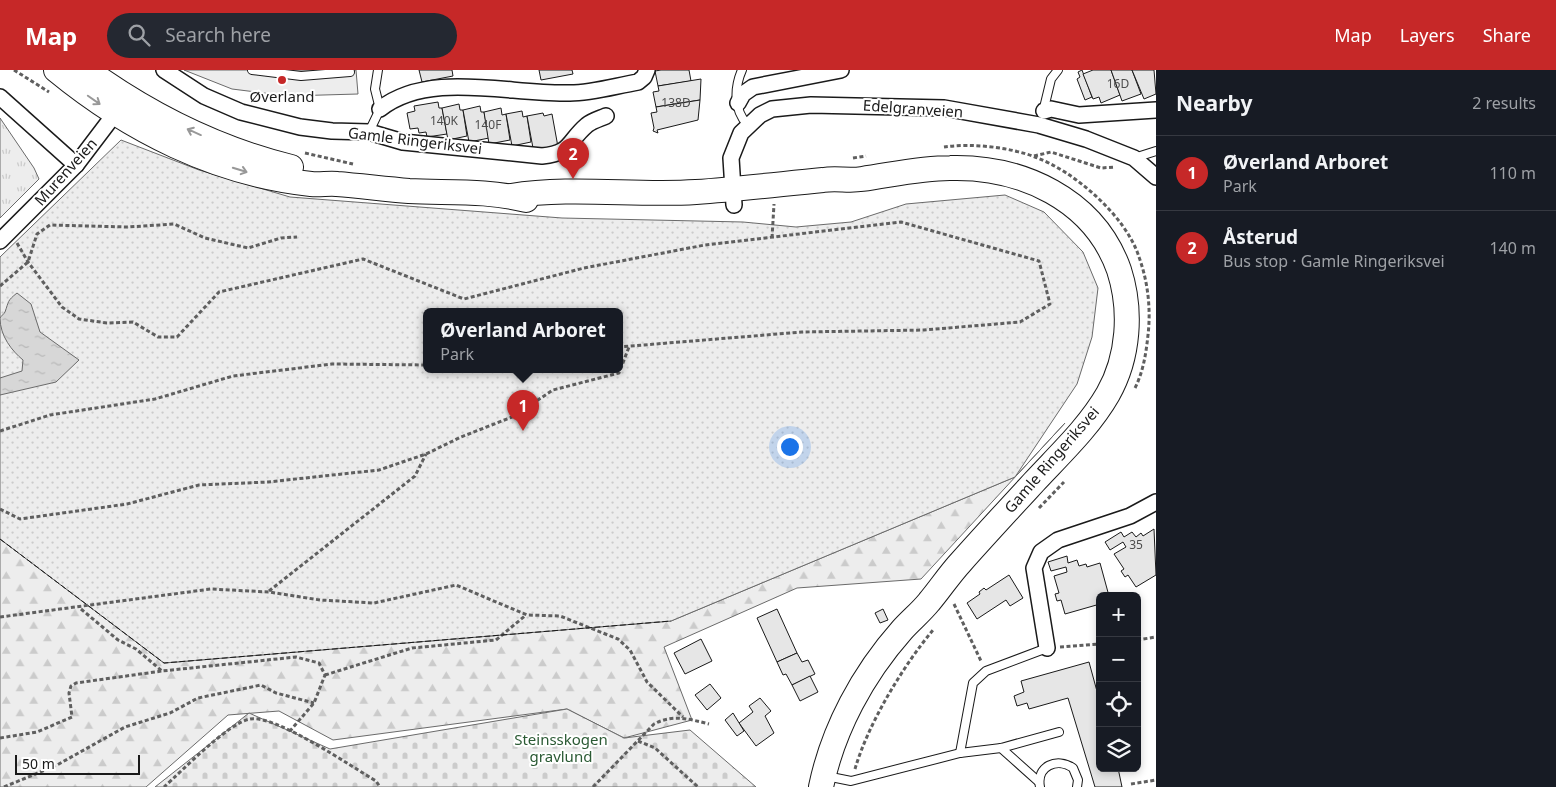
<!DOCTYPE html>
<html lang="en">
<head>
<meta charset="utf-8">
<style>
  :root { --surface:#171b24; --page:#242831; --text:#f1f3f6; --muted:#9ea1a6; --line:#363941; --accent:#c62828 }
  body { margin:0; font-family:"Noto Sans",sans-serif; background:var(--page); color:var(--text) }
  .controls { position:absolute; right:15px; bottom:15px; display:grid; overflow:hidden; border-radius:8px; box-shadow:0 2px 8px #0003 }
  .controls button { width:45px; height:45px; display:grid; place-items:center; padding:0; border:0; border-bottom:1px solid var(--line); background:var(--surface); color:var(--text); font:25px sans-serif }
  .scale { position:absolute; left:15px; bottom:12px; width:125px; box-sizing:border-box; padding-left:5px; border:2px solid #1a1a1a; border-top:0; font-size:14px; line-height:18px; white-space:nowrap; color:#1a1a1a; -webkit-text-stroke:4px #fff; paint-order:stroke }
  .you { position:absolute; left:789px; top:376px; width:18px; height:18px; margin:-12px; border:4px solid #fff; border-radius:50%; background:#1a73e8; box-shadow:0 0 0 8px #1a73e833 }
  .badge { display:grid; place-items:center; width:32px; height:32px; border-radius:50%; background:var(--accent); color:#fff; font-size:16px; font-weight:700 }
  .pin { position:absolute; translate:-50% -41px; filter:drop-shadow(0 1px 2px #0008) }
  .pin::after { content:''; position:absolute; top:26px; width:18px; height:15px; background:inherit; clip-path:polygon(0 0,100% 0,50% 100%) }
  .popup { position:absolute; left:423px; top:238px; width:200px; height:65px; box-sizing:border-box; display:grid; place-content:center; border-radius:8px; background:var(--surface); filter:drop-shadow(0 1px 4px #0005); font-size:16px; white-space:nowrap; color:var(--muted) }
  .popup b { font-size:19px; color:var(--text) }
  .popup::after { content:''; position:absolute; left:50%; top:100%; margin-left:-10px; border:10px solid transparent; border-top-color:var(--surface) }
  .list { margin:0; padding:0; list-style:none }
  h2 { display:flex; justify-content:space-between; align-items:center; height:65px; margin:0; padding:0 20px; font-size:21px }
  h2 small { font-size:16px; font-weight:400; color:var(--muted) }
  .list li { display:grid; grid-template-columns:32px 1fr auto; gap:15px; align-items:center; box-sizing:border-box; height:75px; padding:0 20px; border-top:1px solid var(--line) }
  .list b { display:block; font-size:19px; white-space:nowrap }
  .list p { margin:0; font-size:16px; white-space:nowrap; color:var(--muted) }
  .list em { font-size:16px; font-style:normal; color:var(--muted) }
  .icon { flex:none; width:28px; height:28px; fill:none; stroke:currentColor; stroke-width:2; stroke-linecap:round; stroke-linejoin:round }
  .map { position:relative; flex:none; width:1156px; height:717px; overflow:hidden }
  header { display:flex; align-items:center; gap:30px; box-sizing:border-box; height:70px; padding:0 25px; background:var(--accent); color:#fff }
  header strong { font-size:24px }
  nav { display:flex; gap:28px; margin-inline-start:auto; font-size:18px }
  .search { width:350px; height:45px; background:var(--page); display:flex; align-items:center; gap:12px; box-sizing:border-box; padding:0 18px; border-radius:28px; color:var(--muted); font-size:19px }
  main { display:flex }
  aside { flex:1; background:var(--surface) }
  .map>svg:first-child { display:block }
  .grass { fill:url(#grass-tufts); stroke:#6a6a6a }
  .forest { fill:url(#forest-firs); stroke:#6a6a6a }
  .cemetery { fill:url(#cemetery-stones); stroke:#6a6a6a }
  .garden { fill:url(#garden-dots); stroke:#6a6a6a; fill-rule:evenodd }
  .built { fill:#ededed; stroke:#6a6a6a }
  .water { fill:url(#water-ripples); stroke:#6a6a6a }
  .building { fill:#e6e6e6; stroke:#1a1a1a }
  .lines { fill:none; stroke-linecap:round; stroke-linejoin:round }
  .lane-casing { stroke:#1a1a1a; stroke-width:10 }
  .street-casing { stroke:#1a1a1a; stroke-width:18 }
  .primary-casing { stroke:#1a1a1a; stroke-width:26 }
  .path { stroke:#5f5f5f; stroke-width:3; stroke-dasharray:4 2.5; stroke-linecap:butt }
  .lane { stroke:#fff; stroke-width:8 }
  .street { stroke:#fff; stroke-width:15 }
  .primary { stroke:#fff; stroke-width:24 }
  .fence { stroke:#1a1a1a; stroke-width:1; stroke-dasharray:6 2.5; stroke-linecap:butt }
  .oneway { stroke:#989898 }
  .poi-dot { fill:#c62828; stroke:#fff; stroke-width:2 }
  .labels { text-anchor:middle; stroke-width:4; stroke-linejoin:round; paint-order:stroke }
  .number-label { font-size:12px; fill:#4d4d4d }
  .poi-label { font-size:15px; fill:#1a1a1a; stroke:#fff }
  .street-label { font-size:15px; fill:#1a1a1a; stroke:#fff }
  .park-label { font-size:15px; fill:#2b5a34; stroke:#fff }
</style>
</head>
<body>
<header>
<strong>Map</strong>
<div class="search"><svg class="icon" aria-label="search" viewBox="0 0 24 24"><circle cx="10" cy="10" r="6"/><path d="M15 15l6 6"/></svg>Search here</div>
<nav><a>Map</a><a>Layers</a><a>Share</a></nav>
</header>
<main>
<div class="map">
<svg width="1156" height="717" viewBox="0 0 1156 717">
  <defs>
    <pattern id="grass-tufts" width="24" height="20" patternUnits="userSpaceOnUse" patternTransform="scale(1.25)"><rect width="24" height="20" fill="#ededed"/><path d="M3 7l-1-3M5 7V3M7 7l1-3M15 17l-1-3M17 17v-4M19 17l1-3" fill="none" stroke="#cbcbcb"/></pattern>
    <pattern id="forest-firs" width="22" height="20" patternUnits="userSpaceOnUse" patternTransform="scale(1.25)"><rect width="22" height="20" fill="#ededed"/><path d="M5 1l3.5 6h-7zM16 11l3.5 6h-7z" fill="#cbcbcb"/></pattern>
    <pattern id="cemetery-stones" width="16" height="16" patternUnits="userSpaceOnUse" patternTransform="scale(1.25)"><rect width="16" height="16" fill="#ededed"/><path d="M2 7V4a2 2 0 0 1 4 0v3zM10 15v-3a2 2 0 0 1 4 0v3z" fill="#cbcbcb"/></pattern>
    <pattern id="garden-dots" width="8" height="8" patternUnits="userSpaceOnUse" patternTransform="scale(1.25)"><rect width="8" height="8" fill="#ededed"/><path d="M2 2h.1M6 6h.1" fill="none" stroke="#cbcbcb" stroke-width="1.8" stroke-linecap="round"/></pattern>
    <pattern id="water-ripples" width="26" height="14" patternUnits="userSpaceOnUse" patternTransform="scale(1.25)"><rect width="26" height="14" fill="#d7d7d7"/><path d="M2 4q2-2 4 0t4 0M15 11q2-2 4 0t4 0" fill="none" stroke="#b8b8b8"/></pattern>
  </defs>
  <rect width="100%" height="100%" fill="#fff"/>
  <polygon class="grass" points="0,48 34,98 39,109 0,148"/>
  <polygon class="forest" points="1065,353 921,509 797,518 664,577 692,650 624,668 567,639 333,670 279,641 228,645 146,717 0,717 0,469 164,593 671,551 1015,407"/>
  <polygon class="cemetery" points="567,639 624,668 690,660 756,717 155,717 249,643 330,679"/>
  <path class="garden" d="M121,70L199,100L290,127L562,148L743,152L796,157L851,152L906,134L1005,125L1044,142L1083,182L1098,218L1092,267L1077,314L1015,407L671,551L164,593L0,469V187ZM427,242H619V300H427Z"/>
  <polygon class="built" points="184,0 356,0 358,24 288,26 232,19"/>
  <path class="water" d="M17,223L31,234L40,262L79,290L56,312L0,325V308L22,301L23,290C12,281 0,266 0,248C1,246 4,244 5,242C9,231 7,231 17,223Z"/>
  <g class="building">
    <polygon points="419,0 452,0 453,6 422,12"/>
    <polygon points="539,0 572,0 573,4 541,10"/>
    <polygon points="661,0 689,0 691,11 658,16 655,1"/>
    <polygon points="1082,0 1092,27 1085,30 1077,9 1080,7 1078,2"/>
    <polygon points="1093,0 1111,0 1120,25 1101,33 1099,27 1093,29 1083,4"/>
    <polygon points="1111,0 1132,0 1141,24 1122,31"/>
    <polygon points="1132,0 1154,0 1156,24 1144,29"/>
    <polygon points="701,9 700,30 656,37 653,22 659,21 658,16"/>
    <polygon points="700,30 698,50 657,60 658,63 653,61 654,58 651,43 657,42 656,37"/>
    <polygon points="438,32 439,38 442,38 447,64 427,67 426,62 419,63 418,58 410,59 407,43 415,41 414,36"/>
    <polygon points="459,34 460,40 463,40 467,66 448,70 442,38"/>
    <polygon points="480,36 481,42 484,42 489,68 469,72 463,40"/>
    <polygon points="501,38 502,45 506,44 510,70 489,74 484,42"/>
    <polygon points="522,41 523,47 527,46 531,72 512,76 506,44"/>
    <polygon points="543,43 544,46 552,44 558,77 533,78 527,46"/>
    <polygon points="1154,459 1156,505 1136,517 1128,505 1125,507 1121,501 1124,499 1114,484 1126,477 1123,472 1110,480 1105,472 1121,462 1124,467 1132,462 1136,467 1141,463 1143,466"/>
    <polygon points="1067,486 1068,493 1077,490 1079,496 1086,494 1087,497 1100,493 1109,526 1100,526 1100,534 1065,544 1061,530 1057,531 1055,524 1059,523 1054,506 1067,502 1066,497 1051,501 1048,492"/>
    <polygon points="1009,505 1023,528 1010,536 1006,530 977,549 967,533 980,524 979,522 984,518 986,520"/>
    <polygon points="777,539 797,583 777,592 757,548"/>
    <polygon points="883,539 888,550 880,553 875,543"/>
    <polygon points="701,569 712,591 685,604 674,583"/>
    <polygon points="797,583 802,592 808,590 815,604 792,615 786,604 783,605 777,592"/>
    <polygon points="1089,592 1098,625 1100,625 1100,698 1118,698 1122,717 1095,717 1068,628 1029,639 1027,633 1017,636 1014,626 1024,622 1021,611"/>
    <polygon points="810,606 818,622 800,631 792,615"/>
    <polygon points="710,614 721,628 707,640 695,625"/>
    <polygon points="760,628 771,641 765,646 774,663 756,676 739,653 753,642 749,636"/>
    <polygon points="733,643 744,661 737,666 725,650"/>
  </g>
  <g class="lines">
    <g class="lane-casing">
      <g id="lane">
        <polyline points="252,0 301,6 350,2"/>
        <path d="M742,0C734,18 734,40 747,54"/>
        <polyline points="1043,42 1051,9 1058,0"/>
        <polyline points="369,62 380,39 375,19 378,0"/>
        <polyline points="1134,88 1156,81"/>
        <polyline points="1001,678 1039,712"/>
        <polyline points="960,683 973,613 986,601 1047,578"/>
        <polyline points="826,706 851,711 960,683 1001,678 1059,662"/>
        <path d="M1040,717C1036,696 1057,687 1073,698L1078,710L1077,717"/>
      </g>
    </g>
    <g class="street-casing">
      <g id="street">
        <path d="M164,0L204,26L241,42L300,57L332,61L369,62L403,72L542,86C572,83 567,72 587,55C592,51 599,49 606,46"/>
        <polyline points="0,27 76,95"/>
        <polyline points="738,33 743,24 753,17 841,0"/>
        <path d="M380,39C429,0 510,25 570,23C592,23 615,16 638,12L644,7L647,0"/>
        <polyline points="1044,41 1051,39 1079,45 1156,40"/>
        <polyline points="734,135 731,88 741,63 760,45 772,39 811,35 944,38 1039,55 1086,69 1134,88 1156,107"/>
        <polyline points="0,171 76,95 120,37"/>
        <polyline points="1047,578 1034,498 1041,482 1058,470 1130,446 1156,432"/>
      </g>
    </g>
    <g class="primary-casing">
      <g id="primary">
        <path d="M56,0C129,60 216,104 311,114C320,115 329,113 337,114C361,116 385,119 409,121C447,123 488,120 526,130"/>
        <path d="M87,0C148,44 218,79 291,97"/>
        <path d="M511,126C572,116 635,126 696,122C739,119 781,114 823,110C836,108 849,111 862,109C891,105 920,98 950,98C1021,96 1094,129 1119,200C1132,240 1129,287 1108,324C1089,357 1060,384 1034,412C1010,438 985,465 961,492C949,505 940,519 929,532C921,542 911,550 902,560C863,604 833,659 821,717"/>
      </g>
    </g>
    <g class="path">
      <polyline points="14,0 49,22"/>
      <path d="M944,77C972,73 1009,77 1035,87C1074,101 1126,146 1139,187C1148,212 1151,239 1148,265C1146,284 1143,303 1134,320"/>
      <polyline points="305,83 353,94"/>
      <polyline points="1034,86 1051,82 1101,98 1115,97"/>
      <polyline points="853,88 866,86"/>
      <polyline points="772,168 774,134"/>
      <polyline points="17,173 28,192 62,237 79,249 107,253 133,252 158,267 177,267 219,222 363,189 464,229 584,198 705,175 901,152 1039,191 1050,234 1020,252 924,260 802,262 619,277"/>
      <polyline points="0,216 28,192 37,164 50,155 128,157 174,154 205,168 248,178 281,168 297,167"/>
      <polyline points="0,361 50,345 155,329 233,306 332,294 427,295"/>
      <polyline points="1039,438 1064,412"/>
      <polyline points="0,439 20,449 127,434 199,415 268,412 379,400 426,384 461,367 512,347 553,320 619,303 629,277"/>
      <polyline points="269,521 415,406 426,384"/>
      <polyline points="954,534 981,591"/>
      <polyline points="81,539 118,570 136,579 162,601 296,587 319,593 325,605 314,633 290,661"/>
      <polyline points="0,547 211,519 269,522 320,530 374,533 456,515 527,545 560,546 618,569 630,580 647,612 683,647"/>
      <polyline points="1137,570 1156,567"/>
      <polyline points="1060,577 1100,574"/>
      <polyline points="325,605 412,578 496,570 526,545"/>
      <polyline points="0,668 37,662 72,647 69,623 71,616 76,613 162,601"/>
      <polyline points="638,671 655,678 698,717"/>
      <path d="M855,699C868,654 903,596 933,560"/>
      <polyline points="1131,714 1156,710"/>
      <polyline points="4,717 57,695 125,657 170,643 198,628 261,615 276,623 314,633"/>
      <path d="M164,717C182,701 228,653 250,649C275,644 352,697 376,711L380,717"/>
      <path d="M593,717L654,654C673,644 689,649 709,654"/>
    </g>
    <use href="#lane" class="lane"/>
    <use href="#street" class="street"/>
    <use href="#primary" class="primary"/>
    <polyline class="fence" points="0,469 164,593 671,551"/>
  </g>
  <defs><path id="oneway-shaft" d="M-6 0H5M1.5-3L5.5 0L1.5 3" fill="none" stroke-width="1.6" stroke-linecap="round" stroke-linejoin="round" transform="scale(1.25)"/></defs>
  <g class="oneway">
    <use href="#oneway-shaft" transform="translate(94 30) rotate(35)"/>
    <use href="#oneway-shaft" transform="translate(194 62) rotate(-156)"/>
    <use href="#oneway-shaft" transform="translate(240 100) rotate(17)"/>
  </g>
  <circle class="poi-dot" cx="282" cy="10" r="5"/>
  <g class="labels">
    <g class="number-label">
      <text x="1118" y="18">16D</text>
      <text x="676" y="37">138D</text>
      <text x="444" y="55">140K</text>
      <text x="488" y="59">140F</text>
      <text x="1136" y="479">35</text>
    </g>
    <g class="poi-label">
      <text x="282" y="32">Øverland</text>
    </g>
    <g class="street-label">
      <text transform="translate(913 39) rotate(4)" y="5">Edelgranveien</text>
      <text transform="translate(415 71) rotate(7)" y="5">Gamle Ringeriksvei</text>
      <text transform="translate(66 102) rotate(-48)" y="5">Murenveien</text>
      <text transform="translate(1052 390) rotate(-49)" y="5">Gamle Ringeriksvei</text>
    </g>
    <g class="park-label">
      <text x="561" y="675">Steinsskogen<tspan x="561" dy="17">gravlund</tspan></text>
    </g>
  </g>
</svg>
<div class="controls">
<button>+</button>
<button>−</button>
<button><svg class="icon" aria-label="locate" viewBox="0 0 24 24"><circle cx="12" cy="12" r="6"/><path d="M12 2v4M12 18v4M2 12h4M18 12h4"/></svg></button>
<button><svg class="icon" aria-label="layers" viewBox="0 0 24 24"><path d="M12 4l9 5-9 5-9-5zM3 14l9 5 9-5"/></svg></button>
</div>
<div class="scale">50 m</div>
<div class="you"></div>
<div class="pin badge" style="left:523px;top:361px">1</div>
<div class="popup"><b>Øverland Arboret</b>Park</div>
<div class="pin badge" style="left:573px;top:109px">2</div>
</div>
<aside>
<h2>Nearby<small>2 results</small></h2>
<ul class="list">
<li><span class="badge">1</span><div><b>Øverland Arboret</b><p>Park</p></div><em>110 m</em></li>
<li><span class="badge">2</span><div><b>Åsterud</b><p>Bus stop · Gamle Ringeriksvei</p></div><em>140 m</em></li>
</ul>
</aside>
</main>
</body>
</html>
